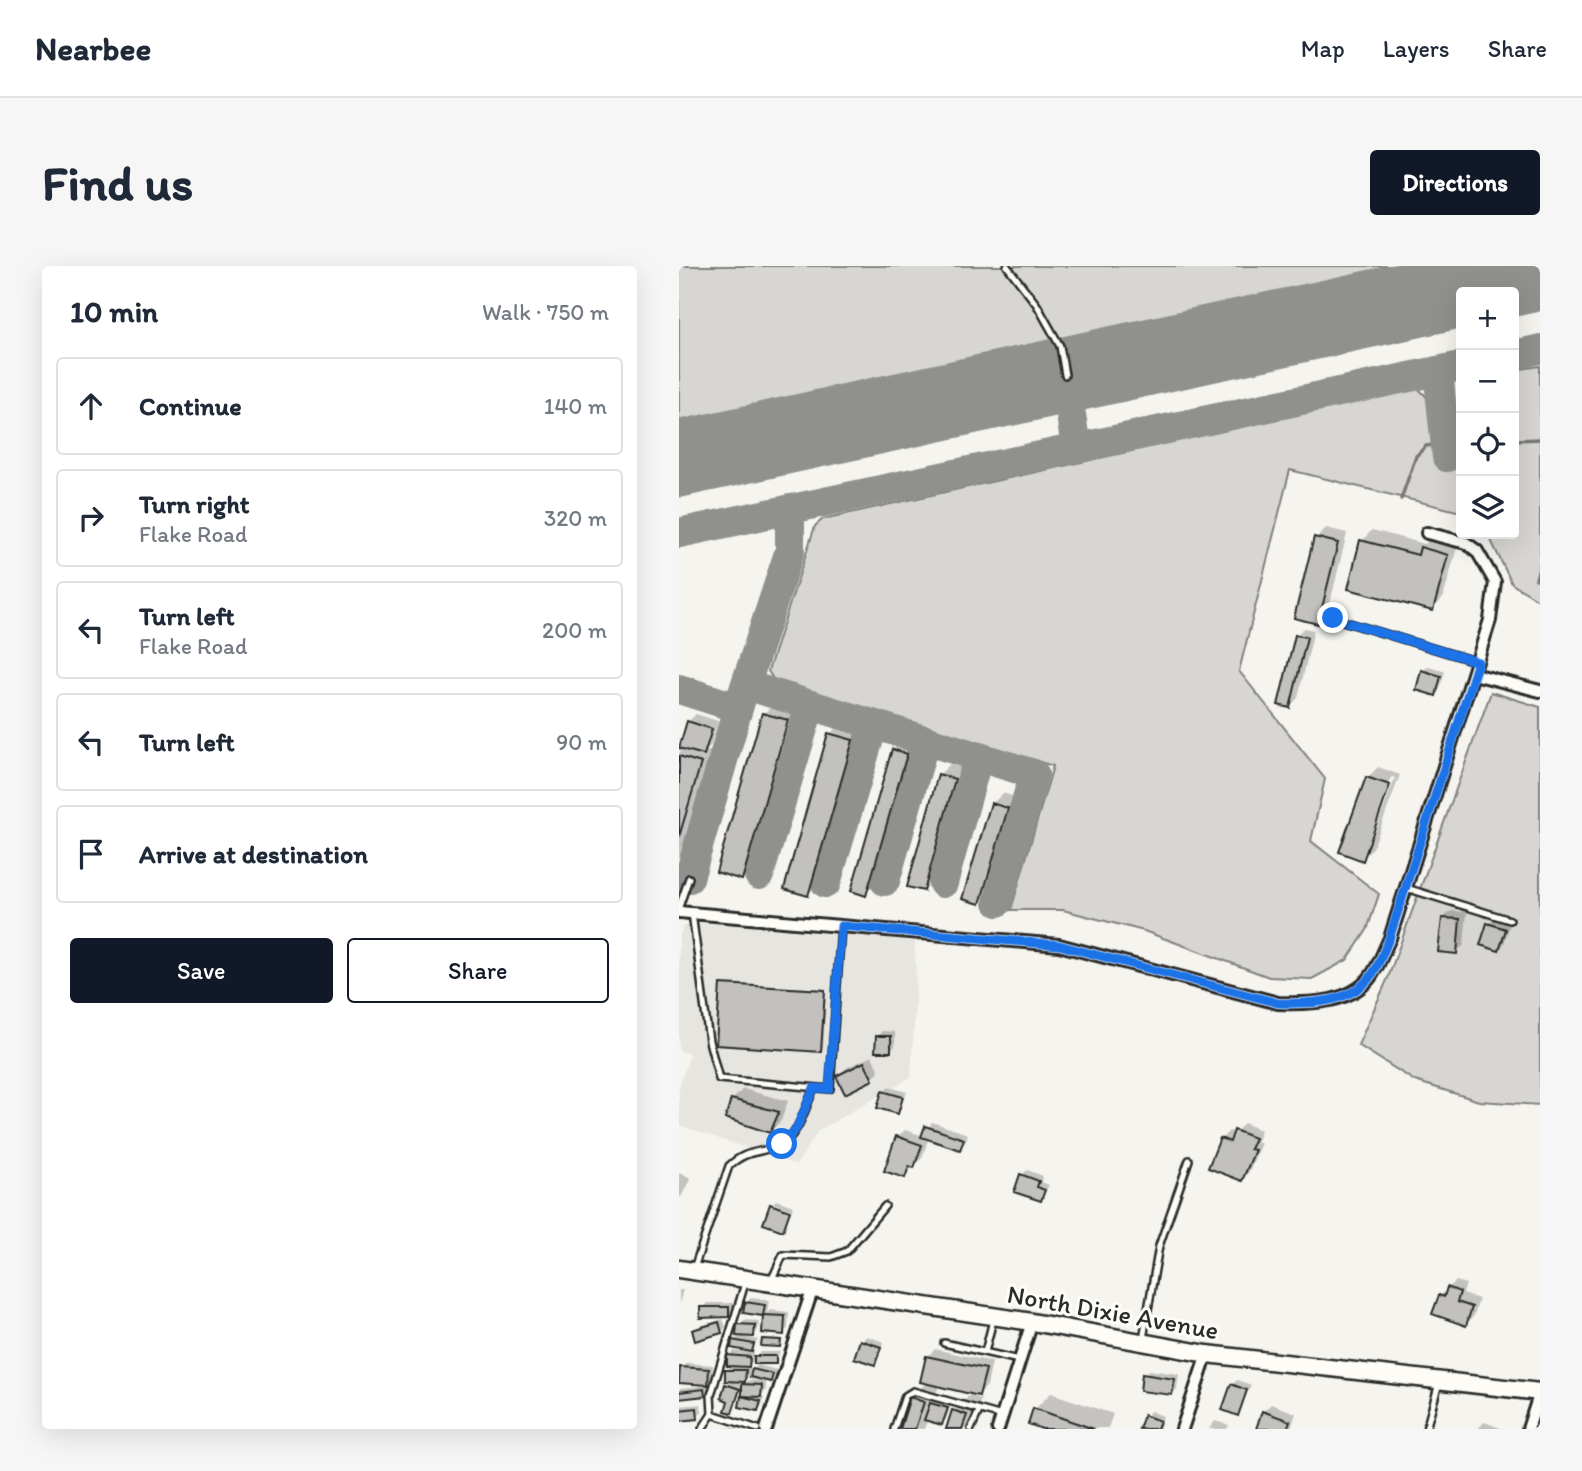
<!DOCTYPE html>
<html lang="en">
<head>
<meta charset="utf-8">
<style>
  :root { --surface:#fff; --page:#f6f6f7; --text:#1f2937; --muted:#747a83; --line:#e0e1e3; --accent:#111827 }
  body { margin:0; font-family:Itim,sans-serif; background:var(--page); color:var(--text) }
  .controls { position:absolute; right:21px; top:21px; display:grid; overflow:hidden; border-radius:7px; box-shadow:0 7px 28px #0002 }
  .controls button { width:63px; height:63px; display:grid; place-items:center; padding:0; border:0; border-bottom:2px solid var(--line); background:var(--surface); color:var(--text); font:35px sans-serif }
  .stop { position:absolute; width:21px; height:21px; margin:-16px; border:5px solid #1a73e8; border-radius:50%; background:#fff }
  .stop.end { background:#1a73e8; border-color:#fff; box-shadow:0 2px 7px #0008 }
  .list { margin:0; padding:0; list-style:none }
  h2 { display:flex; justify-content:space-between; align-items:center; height:91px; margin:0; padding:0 28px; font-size:30px }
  h2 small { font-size:23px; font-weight:400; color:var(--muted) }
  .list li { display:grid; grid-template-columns:46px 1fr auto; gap:21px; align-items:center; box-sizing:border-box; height:98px; margin:0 14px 14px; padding:0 14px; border:2px solid var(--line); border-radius:7px }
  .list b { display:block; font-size:26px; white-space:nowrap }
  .list p { margin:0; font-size:23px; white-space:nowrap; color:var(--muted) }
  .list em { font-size:23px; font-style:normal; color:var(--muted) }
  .actions { display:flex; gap:14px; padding:21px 28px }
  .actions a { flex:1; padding:16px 0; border:2px solid var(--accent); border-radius:7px; text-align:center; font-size:24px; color:var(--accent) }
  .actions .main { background:var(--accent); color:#fff }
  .icon { flex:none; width:38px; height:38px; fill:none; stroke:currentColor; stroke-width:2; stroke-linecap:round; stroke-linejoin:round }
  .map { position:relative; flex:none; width:861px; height:1163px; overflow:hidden; border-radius:7px }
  header { display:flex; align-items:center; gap:42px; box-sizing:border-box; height:98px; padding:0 35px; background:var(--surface); border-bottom:2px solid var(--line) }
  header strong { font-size:33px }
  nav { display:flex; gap:38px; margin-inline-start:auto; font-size:24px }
  .intro { display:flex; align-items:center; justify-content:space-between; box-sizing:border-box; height:168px; padding:0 42px }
  h1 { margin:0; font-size:49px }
  .button { padding:18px 32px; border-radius:7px; background:var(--accent); color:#fff; font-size:24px; font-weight:700 }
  main { display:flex; gap:42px; padding:0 42px }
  aside { flex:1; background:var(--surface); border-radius:7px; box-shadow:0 7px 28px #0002 }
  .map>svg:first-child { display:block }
  .built { fill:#e6e5e0 }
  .green { fill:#d7d6d2; stroke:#81807e; stroke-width:2 }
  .shadow { fill:#0003; fill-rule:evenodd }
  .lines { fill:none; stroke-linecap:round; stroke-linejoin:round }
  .stream { stroke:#797877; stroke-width:3.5 }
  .taxiway { stroke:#90908d; stroke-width:30 }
  .runway { stroke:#90908d; stroke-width:77 }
  .building { fill:#c2c1be; stroke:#2b2b2b; stroke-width:2 }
  .lane-casing { stroke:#2b2b2b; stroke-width:10 }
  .street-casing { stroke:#2b2b2b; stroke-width:16 }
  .secondary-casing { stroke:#2b2b2b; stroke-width:21 }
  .lane { stroke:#fdfcf7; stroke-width:5 }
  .street { stroke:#fdfcf7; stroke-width:10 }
  .secondary { stroke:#fdfcf7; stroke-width:16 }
  .route { stroke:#1a73e8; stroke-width:9 }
  .labels { text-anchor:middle; stroke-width:6; stroke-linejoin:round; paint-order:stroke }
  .street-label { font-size:26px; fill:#2b2b2b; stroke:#fdfcf7 }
</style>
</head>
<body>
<header>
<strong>Nearbee</strong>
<nav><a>Map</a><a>Layers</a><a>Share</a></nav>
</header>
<div class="intro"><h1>Find us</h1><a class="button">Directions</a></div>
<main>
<aside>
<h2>10 min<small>Walk · 750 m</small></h2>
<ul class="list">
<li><svg class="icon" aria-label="ahead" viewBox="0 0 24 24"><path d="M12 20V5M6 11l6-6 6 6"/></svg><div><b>Continue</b></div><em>140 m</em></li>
<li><svg class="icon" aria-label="right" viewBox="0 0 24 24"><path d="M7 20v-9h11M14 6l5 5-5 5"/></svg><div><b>Turn right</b><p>Flake Road</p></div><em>320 m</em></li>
<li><svg class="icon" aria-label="left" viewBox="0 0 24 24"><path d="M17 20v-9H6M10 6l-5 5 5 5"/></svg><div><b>Turn left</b><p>Flake Road</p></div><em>200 m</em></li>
<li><svg class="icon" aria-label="left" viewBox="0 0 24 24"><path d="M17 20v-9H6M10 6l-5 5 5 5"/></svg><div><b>Turn left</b></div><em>90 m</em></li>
<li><svg class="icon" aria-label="arrive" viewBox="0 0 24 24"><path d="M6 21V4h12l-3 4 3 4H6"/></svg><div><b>Arrive at destination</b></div></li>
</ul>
<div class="actions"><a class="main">Save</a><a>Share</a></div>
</aside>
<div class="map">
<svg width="861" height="1163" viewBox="0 0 861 1163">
  <rect width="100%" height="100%" fill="#f5f4ef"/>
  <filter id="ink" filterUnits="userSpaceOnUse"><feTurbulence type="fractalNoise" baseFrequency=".0143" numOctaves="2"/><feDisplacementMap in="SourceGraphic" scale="14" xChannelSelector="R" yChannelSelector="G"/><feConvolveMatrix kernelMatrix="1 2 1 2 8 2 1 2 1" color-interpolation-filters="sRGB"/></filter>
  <g filter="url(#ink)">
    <polygon class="built" points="24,657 236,675 237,721 232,811 139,865 117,899 0,859 0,821 11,788 0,784 0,672 4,660"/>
    <g class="green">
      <polygon points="0,0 737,0 0,162"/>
      <polygon points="861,100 861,335 833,318 809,268 835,268 835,104"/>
      <polygon points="739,122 758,142 760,194 781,192 782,124 782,246 611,204 560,405 646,513 632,575 700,628 688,664 668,694 633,713 590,711 465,665 384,644 332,644 374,500 96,416 89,405 136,260 144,253"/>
      <polygon points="812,426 861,441 861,839 800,835 736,815 679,779 709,712"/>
    </g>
    <g class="shadow">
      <polygon points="647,262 668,267 649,346 638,356 637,272"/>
      <polygon points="693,264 746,278 753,271 779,278 764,332 754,343 683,275"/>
      <polygon points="625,362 635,364 619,432 611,440 617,370"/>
      <polygon points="749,400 766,405 761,423 757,428 744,405"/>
      <polygon points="96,437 119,444 73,601 63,612 39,605 85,447"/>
      <polygon points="17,448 39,455 32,479 27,484 32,486 0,592 0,487 6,481 9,456"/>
      <polygon points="161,458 183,464 139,618 129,628 151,468"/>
      <polygon points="225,474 237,477 197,617 186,628 214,484"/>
      <polygon points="271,498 285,502 255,613 245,623 260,509"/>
      <path d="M699,501L721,509L694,582L684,592L688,512ZM712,511L716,512L690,582H687Z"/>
      <polygon points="324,527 339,532 335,542 317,537 317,540 334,545 311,625 300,636 313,538"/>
      <polygon points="772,645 788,646 785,679 777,686 764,652"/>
      <polygon points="815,653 831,658 825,678 820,683 810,658"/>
      <polygon points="44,717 147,723 144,782 142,784 42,719"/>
      <polygon points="203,765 216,766 216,780 211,785 199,770"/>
      <polygon points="193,790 200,805 193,813 159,810 167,802"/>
      <polygon points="210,821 228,826 218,846 205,826"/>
      <polygon points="64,823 109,835 102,855 91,865 53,834"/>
      <polygon points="253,856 289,868 286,877 281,882 250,871 243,892 226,910 218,871 226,864 245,870"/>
      <polygon points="565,857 582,864 578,875 582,877 570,906 563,913 542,873 550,865 556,867"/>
      <polygon points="348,904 364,910 362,916 370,919 362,933 343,909"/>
      <polygon points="0,907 12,912 2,931 0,930"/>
      <polygon points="97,934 114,940 113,944 94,937"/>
      <polygon points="777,1015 787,1018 784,1028 800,1033 795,1050 787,1058 761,1030"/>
      <polygon points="0,1024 4,1024 0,1038"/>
      <polygon points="72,1032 90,1034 88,1048 91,1044 110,1046 109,1062 104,1067 85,1065 86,1045 84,1048 67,1037"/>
      <polygon points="28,1037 54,1037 54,1045 49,1050 23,1042"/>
      <polygon points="44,1053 47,1061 42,1066 15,1065 20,1060"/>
      <polygon points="65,1054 80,1055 79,1064 74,1069 66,1069 65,1071 79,1074 71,1086 75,1086 74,1094 82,1086 101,1086 96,1096 77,1091 71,1098 71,1109 66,1114 48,1104 54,1098 50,1090 55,1085 70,1086 55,1075 62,1068 60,1059"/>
      <polygon points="188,1070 205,1076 195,1097 183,1075"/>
      <polygon points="86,1072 103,1073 103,1078 84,1074"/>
      <polygon points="256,1083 313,1096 308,1120 300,1128 260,1119 256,1132 272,1138 267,1153 262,1157 249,1153 245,1163 222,1163 232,1132 248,1116 249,1090"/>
      <polygon points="8,1097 34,1099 33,1112 28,1117 3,1102"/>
      <polygon points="79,1099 98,1104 97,1109 92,1114 74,1104"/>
      <polygon points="470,1104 500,1108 498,1123 493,1128 465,1109"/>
      <polygon points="70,1114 87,1115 87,1124 81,1130 85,1131 83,1139 79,1144 64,1131 64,1120 52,1145 48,1119 53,1115 65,1119"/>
      <polygon points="558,1114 572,1119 559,1148 553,1119"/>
      <polygon points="30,1119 30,1124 25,1129 0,1131 1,1122"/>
      <polygon points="372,1127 434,1148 429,1162 368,1163 356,1143"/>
      <polygon points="291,1129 302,1133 292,1163 269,1163 275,1145"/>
      <polygon points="22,1138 23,1146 18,1151 0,1153 0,1140"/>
      <polygon points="592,1138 617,1147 612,1163 579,1163 584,1146"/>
      <polygon points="471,1145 484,1150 480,1163 462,1163"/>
      <polygon points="536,1155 550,1159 548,1163 530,1163"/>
      <polygon points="805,1156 824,1163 799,1163"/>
      <polygon points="45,1162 72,1162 72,1163 44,1163"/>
    </g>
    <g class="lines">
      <g class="stream">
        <polyline points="835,174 861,173"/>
        <polyline points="722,233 737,190 747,180 755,179"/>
        <polyline points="857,313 861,299"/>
      </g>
      <g class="taxiway">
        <polyline points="835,89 861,83"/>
        <polyline points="759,105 768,191"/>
        <polyline points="386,109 397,182"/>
        <polyline points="0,267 782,100"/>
        <polyline points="67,419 355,508 319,636"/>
        <polyline points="0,423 59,442"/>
        <polyline points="80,609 131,439"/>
        <polyline points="10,612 59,442 111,284 111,243"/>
        <polyline points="206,615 246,474"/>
        <polyline points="147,617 194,459"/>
        <polyline points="264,617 299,491"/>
      </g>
      <polyline class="runway" points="0,193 861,6"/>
    </g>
    <g class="building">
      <polygon points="635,271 659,277 639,358 615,352"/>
      <polygon points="681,274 739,289 741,281 769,289 754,345 669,323"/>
      <polygon points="616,369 628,371 611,442 599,439"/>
      <polygon points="742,404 762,410 757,430 737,424"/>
      <polygon points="83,447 109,454 63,614 37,606"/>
      <polygon points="8,455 33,463 25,489 0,482"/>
      <polygon points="149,467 174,474 129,630 105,623"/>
      <polygon points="213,483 228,488 187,630 172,625"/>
      <polygon points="0,490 22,497 0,571"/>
      <polygon points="259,508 276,513 245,625 228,621"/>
      <polygon points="687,511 711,519 684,595 660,586"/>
      <polygon points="312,537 329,542 301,638 283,633"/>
      <polygon points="763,652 781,653 778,688 759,686"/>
      <polygon points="808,657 827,663 820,685 801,679"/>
      <polygon points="41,718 146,724 142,786 37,779"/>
      <polygon points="197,770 212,770 212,786 196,786"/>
      <polygon points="185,796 194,814 166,828 157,810"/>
      <polygon points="203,825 224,831 219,848 198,842"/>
      <polygon points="52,833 100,846 91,867 46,852"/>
      <polygon points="246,860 285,873 281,884 242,871"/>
      <polygon points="555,864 576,872 571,883 576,884 563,915 529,902 541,872 551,876"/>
      <polygon points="217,870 243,879 235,902 230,900 226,912 205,905"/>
      <polygon points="341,908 360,915 358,921 366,924 362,935 335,926"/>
      <polygon points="91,938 111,945 104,965 84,958"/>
      <polygon points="768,1021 781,1026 778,1036 793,1041 787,1060 753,1048 760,1029 765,1031"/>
      <polygon points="66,1036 86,1039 84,1050 64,1047"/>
      <polygon points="21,1041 50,1041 50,1051 21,1052"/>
      <polygon points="84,1049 106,1050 105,1069 83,1067"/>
      <polygon points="40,1056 43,1067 16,1075 13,1064"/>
      <polygon points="58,1058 76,1059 75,1071 57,1070"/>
      <polygon points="83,1073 102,1074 101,1081 82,1080"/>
      <polygon points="53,1074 75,1078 73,1086 52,1082"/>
      <polygon points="181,1074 202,1081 196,1099 175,1092"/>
      <polygon points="48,1089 71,1091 70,1101 48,1100"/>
      <rect x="75" y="1090" width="22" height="8"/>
      <polygon points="247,1090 307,1103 300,1130 241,1116"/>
      <polygon points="1,1101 30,1103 29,1119 0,1117"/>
      <polygon points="73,1103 94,1108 92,1116 71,1111"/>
      <polygon points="46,1104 67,1104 66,1116 46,1115"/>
      <polygon points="463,1108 496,1113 493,1129 461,1125"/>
      <polygon points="46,1118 61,1123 53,1147 46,1145 49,1135 42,1132"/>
      <polygon points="63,1118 83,1119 82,1131 63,1130"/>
      <polygon points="552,1118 568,1124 559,1150 543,1144"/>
      <polygon points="25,1123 26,1130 0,1133 0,1126"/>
      <polygon points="62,1130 82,1135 79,1145 60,1141"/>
      <polygon points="231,1131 245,1136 236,1163 221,1163"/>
      <polygon points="251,1137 269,1142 263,1159 245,1154"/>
      <polygon points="18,1142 19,1153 0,1155 0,1144"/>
      <polygon points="354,1142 415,1163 363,1163 349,1158"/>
      <polygon points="273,1144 288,1149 283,1163 267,1163"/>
      <polygon points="583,1145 611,1155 608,1163 577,1163"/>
      <polygon points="465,1149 481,1155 478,1163 460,1163"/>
    </g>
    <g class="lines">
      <g class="lane-casing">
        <g id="lane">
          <polyline points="328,0 358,39 381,80 386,109"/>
          <polyline points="654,352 799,396"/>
          <polyline points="727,622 831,654"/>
          <polyline points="0,641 10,612"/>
          <polyline points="13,647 30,775 40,813 151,823 162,660"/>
          <path d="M15,1002L50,900C68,883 80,888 101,879C120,870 127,840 135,822"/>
          <polyline points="67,1014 32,1129 33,1148 79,1163"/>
          <polyline points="92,1015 104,989 152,991 168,985 206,940"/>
          <polyline points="464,1073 480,980 510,894"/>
          <polyline points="265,1077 340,1094"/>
          <polyline points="306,1086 314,1054"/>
          <polyline points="23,1163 33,1148"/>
          <polyline points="215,1163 226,1130 234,1125 323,1150"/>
          <polyline points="292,1163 300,1145"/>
          <polyline points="747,1163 760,1117"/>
        </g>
      </g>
      <g class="street-casing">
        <g id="street">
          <polyline points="795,408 861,425"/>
          <path d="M0,646L380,679L599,737C631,738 675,738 694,707C701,697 705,684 711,672L811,354L816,316L798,285L787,277L748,267"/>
          <polyline points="87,1163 133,1025"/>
          <polyline points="319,1163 353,1056"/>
          <polyline points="503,1163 528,1088"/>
          <polyline points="849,1163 861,1126"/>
        </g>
      </g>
      <g class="secondary-casing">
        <polyline id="secondary" points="0,1003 353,1056 528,1088 861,1126"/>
      </g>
      <use href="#lane" class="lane"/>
      <use href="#street" class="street"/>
      <use href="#secondary" class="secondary"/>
    </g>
  </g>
  <g class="lines" filter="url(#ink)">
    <path class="route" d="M103,878L117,863L135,822L150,823L162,660L380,679L599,737C631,738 674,738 694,707C701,697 705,684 710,673L799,396L654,352"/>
  </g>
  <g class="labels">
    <g class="street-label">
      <text transform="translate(434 1046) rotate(10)" y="9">North Dixie Avenue</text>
    </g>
  </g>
</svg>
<div class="controls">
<button>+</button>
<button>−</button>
<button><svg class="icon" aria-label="locate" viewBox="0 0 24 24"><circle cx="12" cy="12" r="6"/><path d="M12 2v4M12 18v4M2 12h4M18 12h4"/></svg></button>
<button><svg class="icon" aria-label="layers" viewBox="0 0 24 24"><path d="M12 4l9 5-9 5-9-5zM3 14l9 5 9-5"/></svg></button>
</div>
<div class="stop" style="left:103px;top:878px"></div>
<div class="stop end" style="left:654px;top:352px"></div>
</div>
</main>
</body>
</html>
